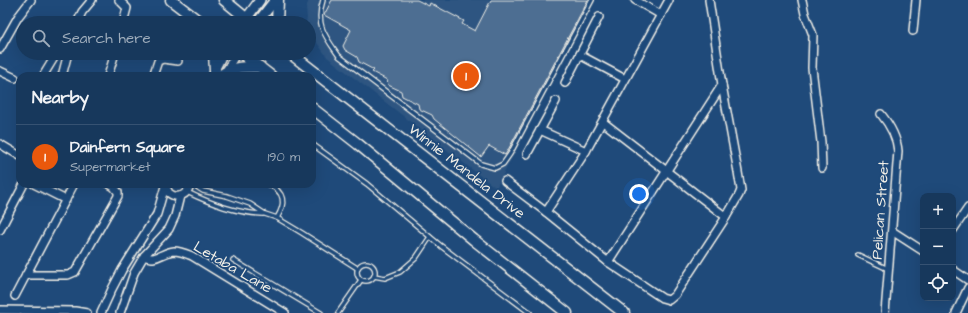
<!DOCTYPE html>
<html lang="en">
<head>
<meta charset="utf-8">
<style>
  :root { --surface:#17385c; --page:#203f62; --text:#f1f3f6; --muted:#9eacbb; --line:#365272; --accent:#ea580c }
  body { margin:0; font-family:"Architects Daughter",sans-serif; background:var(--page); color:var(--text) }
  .controls { position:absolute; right:12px; bottom:12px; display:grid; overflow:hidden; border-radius:8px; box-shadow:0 4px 16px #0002 }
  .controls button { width:36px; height:36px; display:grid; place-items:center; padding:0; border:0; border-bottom:1px solid var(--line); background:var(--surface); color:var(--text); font:20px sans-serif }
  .you { position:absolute; left:639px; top:194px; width:14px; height:14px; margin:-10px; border:3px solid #fff; border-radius:50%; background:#1a73e8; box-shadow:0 0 0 6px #1a73e833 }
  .badge { display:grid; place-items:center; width:26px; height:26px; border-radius:50%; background:var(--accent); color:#fff; font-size:13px; font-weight:700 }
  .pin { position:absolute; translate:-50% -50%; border:2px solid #fff; box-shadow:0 1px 4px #0006 }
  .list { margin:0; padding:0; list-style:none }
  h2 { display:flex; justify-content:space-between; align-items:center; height:52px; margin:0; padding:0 16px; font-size:17px }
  h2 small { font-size:13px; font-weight:400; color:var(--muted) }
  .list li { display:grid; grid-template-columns:26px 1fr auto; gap:12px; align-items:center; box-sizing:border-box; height:64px; padding:0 16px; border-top:1px solid var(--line) }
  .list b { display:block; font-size:15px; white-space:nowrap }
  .list p { margin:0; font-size:13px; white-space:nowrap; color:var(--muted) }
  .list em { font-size:13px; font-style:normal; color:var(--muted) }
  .icon { flex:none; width:22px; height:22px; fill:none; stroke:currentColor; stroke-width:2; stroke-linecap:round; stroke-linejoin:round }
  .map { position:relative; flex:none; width:968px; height:313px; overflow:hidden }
  .search { position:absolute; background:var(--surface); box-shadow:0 4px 16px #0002; left:16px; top:16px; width:300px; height:44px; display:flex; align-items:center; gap:10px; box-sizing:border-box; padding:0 14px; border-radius:22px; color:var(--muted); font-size:15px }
  .panel { position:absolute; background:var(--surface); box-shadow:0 4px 16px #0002; left:16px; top:72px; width:300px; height:116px; border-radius:12px }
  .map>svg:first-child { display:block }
  .built { fill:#2d5581 }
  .building { fill:#4d6e92; stroke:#f4f1e8 }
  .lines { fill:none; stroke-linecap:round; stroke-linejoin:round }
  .service-casing { stroke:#f4f1e8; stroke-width:6 }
  .minor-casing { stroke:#f4f1e8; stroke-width:10 }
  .tertiary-casing { stroke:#f4f1e8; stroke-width:12 }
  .secondary-casing { stroke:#f4f1e8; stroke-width:13 }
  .service { stroke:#1f4a7a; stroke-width:3.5 }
  .minor { stroke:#1f4a7a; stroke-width:7 }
  .tertiary { stroke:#1f4a7a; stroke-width:9 }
  .secondary { stroke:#1f4a7a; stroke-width:10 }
  .labels { text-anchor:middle; stroke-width:3.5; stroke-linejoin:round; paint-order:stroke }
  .street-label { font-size:15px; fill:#f4f1e8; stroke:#1f4a7a }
</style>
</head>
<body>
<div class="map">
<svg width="968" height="313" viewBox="0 0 968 313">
  <rect width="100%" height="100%" fill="#1f4a7a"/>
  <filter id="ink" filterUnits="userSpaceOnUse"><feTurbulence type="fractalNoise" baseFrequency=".025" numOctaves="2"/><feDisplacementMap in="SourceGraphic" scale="8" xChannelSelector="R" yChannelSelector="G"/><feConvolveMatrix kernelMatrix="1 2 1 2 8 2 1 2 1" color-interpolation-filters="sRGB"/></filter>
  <g filter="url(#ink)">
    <polygon class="built" points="309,0 596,0 496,188 327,57 313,37 314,35 309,28 309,23 307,23 306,20 307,19 306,8"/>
    <polygon class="building" points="332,0 417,0 429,6 430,3 464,21 462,24 475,31 491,0 588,0 507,152 505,155 489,146 481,157 434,119 432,115 419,109 418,104 402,96 401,91 388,85 387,80 372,72 374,70 359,62 357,57 345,50 343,46 351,30 324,15"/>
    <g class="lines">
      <g class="service-casing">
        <g id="service">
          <path d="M323,0C315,25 325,36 339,56L481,164L495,168L503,164L510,154L592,0"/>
          <polyline points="312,144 367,184 441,246 530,313"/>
          <polyline points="192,184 203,191 227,196 250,204 265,214 277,218 302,233 357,268"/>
          <path d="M268,184C285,192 286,203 277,218"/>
          <path d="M187,192C212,204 236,213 263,214"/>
          <polyline points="858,255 888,269"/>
          <polyline points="233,260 321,313"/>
          <circle cx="366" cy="272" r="9"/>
          <polyline points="374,276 385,278 400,272 416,258 430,237"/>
          <polyline points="338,313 361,280"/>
        </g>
      </g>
      <g class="minor-casing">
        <g id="minor">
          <polyline points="119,0 127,8 123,23"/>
          <polyline points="635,0 661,15"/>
          <polyline points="669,0 586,151 546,212 608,262 662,298 669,300 675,295 726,217 739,195 741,190 738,172 722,85 709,0"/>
          <polyline points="802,0 805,14 813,35 812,68 821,142 822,168"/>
          <polyline points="77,23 82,12 92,0"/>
          <polyline points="913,31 916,0"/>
          <polyline points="0,49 18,17 31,0"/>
          <polyline points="580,55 625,79"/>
          <polyline points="0,71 15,78"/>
          <polyline points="225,72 237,53"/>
          <polyline points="43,76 57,53"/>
          <polyline points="62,76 68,53"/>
          <polyline points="108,76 115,53"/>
          <polyline points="153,76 158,61 163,59 178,61"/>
          <polyline points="212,76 224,53"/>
          <polyline points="565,83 599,17"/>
          <path d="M881,114C889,124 897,138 898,151L885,313"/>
          <polyline points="603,122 726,217"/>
          <polyline points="540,130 586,151"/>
          <polyline points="0,144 20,156"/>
          <polyline points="527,154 556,101"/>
          <polyline points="505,181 546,212"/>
          <polyline points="34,184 66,200"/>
          <path d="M165,185L169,193C178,200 188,195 190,184"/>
          <polyline points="0,230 24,184"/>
          <polyline points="953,230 968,208"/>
          <polyline points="892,231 923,251"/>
          <path d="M144,256C157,262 162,252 174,251C180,251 187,254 192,256L285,313"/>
          <polyline points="608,262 722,85"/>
          <polyline points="953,270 968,280"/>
          <polyline points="26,275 68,275 75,272 118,196 118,192 114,187 109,184"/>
          <polyline points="15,296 74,184"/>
          <polyline points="0,310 75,311 87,313"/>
          <polyline points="101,313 112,289 122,270 157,214 165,186"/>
          <polyline points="120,313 134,273 144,256 169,229 175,216 180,196"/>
          <polyline points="956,313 968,288"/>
        </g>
      </g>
      <g class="tertiary-casing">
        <g id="tertiary">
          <polyline points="243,23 260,0"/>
          <polyline points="257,23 275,0"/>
        </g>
      </g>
      <g class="secondary-casing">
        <g id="secondary">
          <polyline points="171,0 201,23"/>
          <polyline points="224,0 252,23"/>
          <polyline points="277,23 278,0"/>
          <polyline points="214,53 215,71"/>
          <polyline points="241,53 271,76"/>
          <polyline points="290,53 624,313"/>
          <path d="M224,73C236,66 247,67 260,67"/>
          <polyline points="312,108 358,144 474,240 567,313"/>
        </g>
      </g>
      <use href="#service" class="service"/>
      <use href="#minor" class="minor"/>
      <use href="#tertiary" class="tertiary"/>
      <use href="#secondary" class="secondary"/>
    </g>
  </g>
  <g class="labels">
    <g class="street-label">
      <text transform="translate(467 171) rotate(38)" y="5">Winnie Mandela Drive</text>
      <text transform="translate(880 210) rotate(-86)" y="5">Pelican Street</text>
      <text transform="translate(233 267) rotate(30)" y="5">Letaba Lane</text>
    </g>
  </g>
</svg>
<div class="controls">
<button>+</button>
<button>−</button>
<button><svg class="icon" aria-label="locate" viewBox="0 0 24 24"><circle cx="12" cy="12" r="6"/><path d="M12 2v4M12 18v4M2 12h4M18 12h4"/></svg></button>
</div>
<div class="you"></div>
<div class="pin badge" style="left:466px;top:76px">1</div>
<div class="search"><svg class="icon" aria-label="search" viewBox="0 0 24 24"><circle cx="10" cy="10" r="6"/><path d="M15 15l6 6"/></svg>Search here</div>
<section class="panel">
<h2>Nearby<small></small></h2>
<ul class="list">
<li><span class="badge">1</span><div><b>Dainfern Square</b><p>Supermarket</p></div><em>190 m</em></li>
</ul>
</section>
</div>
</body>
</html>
